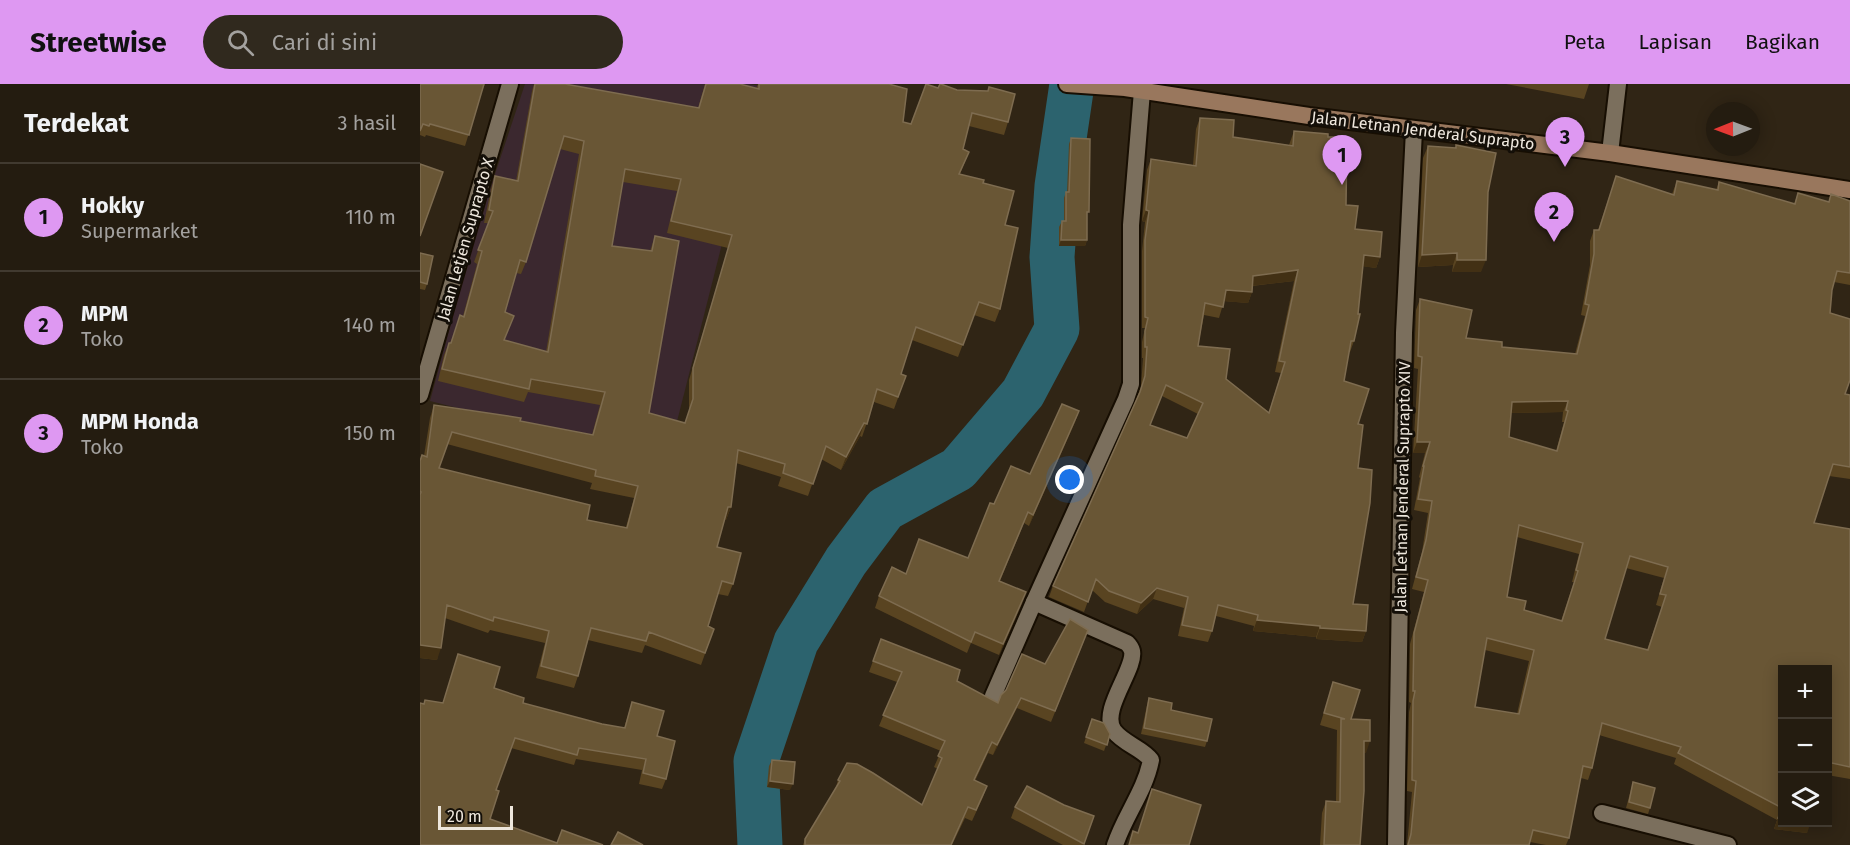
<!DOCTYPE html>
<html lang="id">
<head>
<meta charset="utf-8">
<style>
  :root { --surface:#241c10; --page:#30291e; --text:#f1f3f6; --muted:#a3a19f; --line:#413a30; --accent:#de98f2 }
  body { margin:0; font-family:"Fira Sans",sans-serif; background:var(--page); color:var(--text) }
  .controls { position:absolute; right:18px; bottom:18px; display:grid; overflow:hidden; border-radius:0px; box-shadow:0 3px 15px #0003 }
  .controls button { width:54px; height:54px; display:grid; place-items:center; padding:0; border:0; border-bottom:2px solid var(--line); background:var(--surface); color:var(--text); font:30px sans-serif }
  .compass { position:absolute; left:1286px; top:18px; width:54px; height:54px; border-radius:50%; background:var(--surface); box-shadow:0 3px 15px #0003; rotate:269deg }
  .scale { position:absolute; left:18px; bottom:15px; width:75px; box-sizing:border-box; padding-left:6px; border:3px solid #eee7dd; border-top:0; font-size:16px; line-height:21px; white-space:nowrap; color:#eee7dd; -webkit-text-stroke:4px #140f08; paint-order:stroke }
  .you { position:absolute; left:650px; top:396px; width:21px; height:21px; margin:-15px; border:4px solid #fff; border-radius:50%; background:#1a73e8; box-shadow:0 0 0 9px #1a73e833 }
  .badge { display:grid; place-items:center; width:39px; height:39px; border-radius:50%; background:var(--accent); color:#111; font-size:20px; font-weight:700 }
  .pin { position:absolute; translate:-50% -50px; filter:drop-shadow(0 2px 3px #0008) }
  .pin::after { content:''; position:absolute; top:32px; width:21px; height:18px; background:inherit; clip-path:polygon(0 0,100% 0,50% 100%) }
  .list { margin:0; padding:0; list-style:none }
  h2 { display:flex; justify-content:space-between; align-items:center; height:78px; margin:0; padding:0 24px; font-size:26px }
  h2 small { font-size:20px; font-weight:400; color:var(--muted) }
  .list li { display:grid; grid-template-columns:39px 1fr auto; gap:18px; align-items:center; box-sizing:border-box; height:108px; padding:0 24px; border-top:2px solid var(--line) }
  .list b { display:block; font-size:22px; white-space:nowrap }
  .list p { margin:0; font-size:20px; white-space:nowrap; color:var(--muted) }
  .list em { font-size:20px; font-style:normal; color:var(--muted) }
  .icon { flex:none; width:33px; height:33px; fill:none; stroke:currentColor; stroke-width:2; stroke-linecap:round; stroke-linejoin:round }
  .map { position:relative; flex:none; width:1430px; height:761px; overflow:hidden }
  header { display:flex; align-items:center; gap:36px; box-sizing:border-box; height:84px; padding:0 30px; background:var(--accent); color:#111 }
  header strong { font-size:28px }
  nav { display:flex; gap:33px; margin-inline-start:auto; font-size:21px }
  .search { width:420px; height:54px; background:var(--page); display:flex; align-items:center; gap:15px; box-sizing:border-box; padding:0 21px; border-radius:33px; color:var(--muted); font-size:22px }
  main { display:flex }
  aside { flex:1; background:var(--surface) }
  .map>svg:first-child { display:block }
  .education { fill:#3b282f }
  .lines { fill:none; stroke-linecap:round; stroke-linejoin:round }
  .river { stroke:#2c636e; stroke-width:45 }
  .minor-casing { stroke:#170e02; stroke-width:20 }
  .secondary-casing { stroke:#170e02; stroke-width:20 }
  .minor { stroke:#7b6f5d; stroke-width:16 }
  .secondary { stroke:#99775d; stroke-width:16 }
  .wall { fill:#594421; fill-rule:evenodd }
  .shaded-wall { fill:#423014 }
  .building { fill:#695635; stroke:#7e6c50; stroke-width:1.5; fill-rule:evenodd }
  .labels { text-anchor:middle; stroke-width:6; stroke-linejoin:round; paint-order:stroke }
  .street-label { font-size:16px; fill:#eee7dd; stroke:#140f08 }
</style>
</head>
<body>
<header>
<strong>Streetwise</strong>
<div class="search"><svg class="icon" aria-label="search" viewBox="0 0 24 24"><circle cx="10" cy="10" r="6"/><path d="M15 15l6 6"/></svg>Cari di sini</div>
<nav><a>Peta</a><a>Lapisan</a><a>Bagikan</a></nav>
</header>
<main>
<aside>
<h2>Terdekat<small>3 hasil</small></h2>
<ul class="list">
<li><span class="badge">1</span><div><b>Hokky</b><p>Supermarket</p></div><em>110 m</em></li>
<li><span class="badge">2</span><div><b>MPM</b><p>Toko</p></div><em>140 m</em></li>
<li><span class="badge">3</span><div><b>MPM Honda</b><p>Toko</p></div><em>150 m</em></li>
</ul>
</aside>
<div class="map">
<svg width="1430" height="761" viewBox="0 0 1430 761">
  <rect width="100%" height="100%" fill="#302515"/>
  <polygon class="education" points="105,0 328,0 342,2 247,377 10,317 56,147"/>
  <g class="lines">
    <polyline class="river" points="340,761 336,677 376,558 426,477 465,425 538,385 603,309 637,245 632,173 637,102 652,0"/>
    <g class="minor-casing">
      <g id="minor">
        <polyline points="1190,69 1198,0"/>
        <polyline points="0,311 90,0"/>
        <polyline points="573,612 614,518"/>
        <polyline points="1182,729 1308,761"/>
        <path d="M695,761C705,731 725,707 731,676C722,664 704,660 694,647C679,627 716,585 712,567C711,563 709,561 707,559L614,518L706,315L711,300V141L722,7"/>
        <polyline points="976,761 984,249 994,46"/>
      </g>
    </g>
    <g class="secondary-casing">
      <polyline id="secondary" points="647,0 705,4 889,32 1190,69 1430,106"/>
    </g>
    <use href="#minor" class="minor"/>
    <use href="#secondary" class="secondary"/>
  </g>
  <g class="wall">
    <polygon points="0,0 65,0 62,7 45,62 6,51 5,53 0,51"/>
    <path d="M114,0H145L278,24L285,0H320L336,5L338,0H469L483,38L491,40L506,0L588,38L584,51L549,42L543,65L549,68L540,90L563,99L585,141L580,225L575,238L554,231L538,273L492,256L481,290L486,292L474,325L454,318L442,353L440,352L421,386L401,375L388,412L358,402L361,393L316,379L311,423L306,436L305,435L297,463L313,500L308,512L298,510L288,542L294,545L281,581L225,561L222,569L168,556L158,592L154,604L116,594L125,559L70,546L68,549L25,534L17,576L0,574V377L4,372L10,334L14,321L172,351L180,321L108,308L104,318L18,297L24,271L29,259H30L43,232L57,180L54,178L68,139H64L71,105L75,92L96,97L112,7ZM140,65L159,70L126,268L84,256L85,228L96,189L101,190L106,178ZM203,98L257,107L247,149L308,164L269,296V328L265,339L229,329L235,152L230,167L192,162ZM27,360L172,399L170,405L214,414L206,443L167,436L19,384Z"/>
    <polygon points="1086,0 1169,0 1164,15"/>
    <path d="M780,34L813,53L869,61L874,47L908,53L926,121L935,145L960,173L956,184L943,182L934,257L930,268H929L924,297L938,340V384L933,520L946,547L942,558L896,555V553L833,547L834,542L796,532L792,547L788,558L758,552L764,524L733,515L717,530L685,518L672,506L664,528L629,513L633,502L718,311L721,303L723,274H722V258L725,244H722V167L725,138L722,137L727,86L731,75L773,81L776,45ZM874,197L855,288L861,289L849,328L806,295L778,262L784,231L799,234L804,217L828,219L832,208V202ZM742,312L778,330L767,354L730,341Z"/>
    <polygon points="651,54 667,132 667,156 665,162 639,162 639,143 642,137 644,137 644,114 646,108 647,108 649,60"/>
    <polygon points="1008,62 1068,108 1061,188 1032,188 1033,181 998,183 1003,74"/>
    <path d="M1196,92L1252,110L1257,97L1296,106L1299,98L1374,120L1378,109L1409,118L1430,117V201L1414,198L1412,206L1410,229L1425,310L1430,311V395L1409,392L1394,439L1430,445V695L1407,691V585L1387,749L1354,745L1357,736L1254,680L1256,674L1179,651L1172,684L1168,696L1161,694L1149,754L1146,761H1126L1110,758L1109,761H987L992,708L987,707L989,628L991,619L989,618L990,560L1004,508L992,505L1002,468L1008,429L994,426L1000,394L999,393L1005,369H993L998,285L994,284L996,226L1000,215L1046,254L1082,263L1155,270L1165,232L1161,231L1170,181V157L1174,146H1178ZM1143,328L1142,338H1144L1136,367L1089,353L1091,329ZM1097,453L1159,470L1152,498H1154L1141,537L1104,526L1087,513ZM1206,484L1244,494L1236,521L1242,523L1227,566L1185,555ZM1065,566L1109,577L1097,630L1055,623Z"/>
    <polygon points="0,169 7,200 5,206 0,205"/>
    <polygon points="659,327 655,338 609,442 604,439 580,497 602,519 579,571 551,559 547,569 455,524 459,512 486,490 548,474 610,390"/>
    <polygon points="461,555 537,597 578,619 625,580 664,557 631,638 597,624 573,671 568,669 555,697 567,702 563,713 552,737 545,734 532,761 383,761 385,755 415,706 418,696 502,721 518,685 514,683 521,667 459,642 477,598 449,588"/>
    <polygon points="38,570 74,604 103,619 182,640 204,644 212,618 237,652 246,695 242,705 219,700 222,686 156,675 154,681 91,664 76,706 70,735 137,759 0,761 4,620 5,616 23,619"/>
    <polygon points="913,598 931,635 946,669 944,669 940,761 900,761 902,729 906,717 916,718 917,646 900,641"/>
    <polygon points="729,614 751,626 787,657 785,663 721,650 727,621"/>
    <polygon points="672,635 690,650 684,667 664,659"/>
    <polygon points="352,676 370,706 347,703 349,682"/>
    <polygon points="1213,698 1230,724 1228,730 1206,724"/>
    <polygon points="595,723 674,732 663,761 643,761 591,734"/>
  </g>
  <g class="shaded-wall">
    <polygon points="726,126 729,127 725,138 722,137"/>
    <polygon points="641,156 667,156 665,162 639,162"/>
    <polygon points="1037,169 1033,181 998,183 1002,171"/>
    <polygon points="944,171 960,173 956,184 940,182"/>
    <polygon points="1037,176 1066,176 1061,188 1032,188"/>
    <polygon points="878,186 874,197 829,202 833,192"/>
    <polygon points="806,206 832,208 828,219 802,217"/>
    <polygon points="1148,317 1143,328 1088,329 1092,318"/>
    <polygon points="659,327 655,338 609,442 613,431"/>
    <polygon points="444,339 440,352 421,386 426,373"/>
    <polygon points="997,358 1010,358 1005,369 993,369"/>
    <polygon points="308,423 311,423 306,436 304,435"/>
    <polygon points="737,504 733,515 717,530 721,519"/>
    <polygon points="606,508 602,519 579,571 583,560"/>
    <polygon points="837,536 900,542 896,553 833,547"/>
    <polygon points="900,544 946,547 942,558 896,555"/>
    <polygon points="0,561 21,564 17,576 0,574"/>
    <polygon points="601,614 597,624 573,671 577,661"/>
    <polygon points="944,657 950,657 946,669 940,669"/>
    <polygon points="572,658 568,669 550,707 554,696"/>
    <polygon points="350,697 373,700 370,706 347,703"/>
    <polygon points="548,723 532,761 531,761"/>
    <polygon points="1358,734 1362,734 1362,738 1391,738 1387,749 1354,745"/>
  </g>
  <g class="building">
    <polygon points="0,0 64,0 49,51 10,40 9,42 3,40 0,47"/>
    <path d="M115,0H145L279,24L286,0H320L339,5V0H469L487,5L483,38L491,40L506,0L518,4L520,0H521L537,6L568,7L569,3L595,10L588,38L552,29L543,65L549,68L539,90L564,96L563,99L594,107L585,141L598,144L580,225L559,218L543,261L496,243L481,290L486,292L478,313L457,305L447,340L444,339L426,373L406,362L393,400L363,389L365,380L318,366L311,423H308L297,463L321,469L313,500L302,497L288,542L294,545L285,569L229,548L226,557L171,544L158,592L121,582L129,547L74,533L73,537L27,521L21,564L0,561V411L1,408L0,407V377L2,371L7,373L14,321L101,334L100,337L173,351L185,308L111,295L109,305L22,285L29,259H31L40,231L44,233L62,167L58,166L73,127L69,126L75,92L98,97ZM144,52L164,57L128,268L84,256L94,232L85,228L100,176L106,178ZM205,85L261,95L251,137L312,151L273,284V315L265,339L229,329L259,157L235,152L232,167L192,162ZM32,348L176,386L175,392L218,402L207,444L167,436L170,421L19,384Z"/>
    <path d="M780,34L814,36L813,53L873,62L874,47L908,50V53H927L926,121L938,122L935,145L962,148L960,173L944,171L938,230H940L934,257H931L924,297L949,305L938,340L943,341L938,384L952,386L950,419L933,520L948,521L946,547L900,544V542L837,536L838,531L798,521L792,547L762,541L768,513L737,504L721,519L689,507L676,495L668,518L633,502L720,308L725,292L727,263H725V247L728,234L725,233V156L729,127L726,126L731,75L776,82ZM878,186L859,277L865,278L849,329L806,295L810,265L778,262L785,219L803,223L806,206L832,208L833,192ZM746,301L783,319L767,354L730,341Z"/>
    <polygon points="651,54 670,55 669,128 667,128 667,156 641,156 642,137 646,137 646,108 649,108"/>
    <polygon points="1036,61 1076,69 1068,108 1066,176 1037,176 1037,169 1002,171 1008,62 1036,64"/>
    <polygon points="0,80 23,88 0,152"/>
    <path d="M1196,92L1254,111L1257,97L1298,106L1299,98L1375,120L1378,109L1409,118L1411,110L1430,117V189L1417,187L1412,206L1410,229L1430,235V296L1425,310L1430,311V383L1413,380L1394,439L1430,445V683L1407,678V585H1362V734H1358L1362,724L1258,669L1261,663L1182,639L1172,684L1163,682L1149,754L1113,746L1109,761H988L991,750L996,697L992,696L993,617L995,607H993L994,549L1008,496L996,493L1006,456L1012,417L998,415L1004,382H1003L1010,358H997L1002,273L998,272L1000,215L1052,226L1046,254L1082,258V263L1157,270L1169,221L1165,220L1174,170V146H1179ZM1148,317L1146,326L1148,327L1137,367L1089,353L1092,318ZM1099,441L1163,459L1156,486L1158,487L1142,537L1104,526L1106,517L1087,513ZM1210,472L1248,483L1240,510L1246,511L1228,566L1185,555ZM1067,554L1114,566L1099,630L1055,623Z"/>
    <polygon points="0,169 13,172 7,200 0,198"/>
    <polygon points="642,320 659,327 613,431 608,428 579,497 606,508 583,560 555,548 551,558 459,512 472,483 486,490 499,455 548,474 570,419 574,420 591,382 610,390"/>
    <polygon points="650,535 668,546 635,627 601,614 577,661 572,658 554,696 567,702 556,726 548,723 531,761 385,761 385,755 420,697 418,696 427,679 437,680 453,689 502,721 522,674 518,672 525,657 463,631 482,588 453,577 461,555 540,586 537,597 578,619 581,611 586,606 602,570 625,580"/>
    <polygon points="38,570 80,583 74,604 104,614 103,619 182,640 205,644 212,618 244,627 237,652 255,657 246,695 223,689 226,675 159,664 157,671 95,654 76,706 79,707 70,735 137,759 142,746 183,761 0,761 0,619 4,620 5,616 23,619"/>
    <polygon points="913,598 940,606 931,635 950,636 950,657 944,657 944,707 940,761 904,761 906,717 920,718 921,635 925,635 904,629"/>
    <polygon points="729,614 752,619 751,626 792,635 787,657 724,644"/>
    <polygon points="672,635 684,639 690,650 687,661 666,653"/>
    <polygon points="352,676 375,678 373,700 350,697"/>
    <polygon points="1213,698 1235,704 1230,724 1209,718"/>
    <polygon points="607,702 644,721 674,732 664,760 595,723"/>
    <polygon points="732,705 781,721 769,761 709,761 713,747 718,749"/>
    <polygon points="198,748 223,761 191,761"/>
  </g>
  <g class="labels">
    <g class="street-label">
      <text transform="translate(1003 46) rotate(7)" y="6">Jalan Letnan Jenderal Suprapto</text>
      <text transform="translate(45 155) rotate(-74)" y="6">Jalan Letjen Suprapto X</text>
      <text transform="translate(982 403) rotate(-89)" y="6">Jalan Letnan Jenderal Suprapto XIV</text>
    </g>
  </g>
</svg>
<div class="controls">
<button>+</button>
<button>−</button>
<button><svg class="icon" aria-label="layers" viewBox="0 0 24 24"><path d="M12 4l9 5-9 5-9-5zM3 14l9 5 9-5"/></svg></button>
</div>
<svg class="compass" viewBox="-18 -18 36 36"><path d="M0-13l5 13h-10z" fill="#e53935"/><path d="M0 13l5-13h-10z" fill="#a3a19f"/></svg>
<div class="scale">20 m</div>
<div class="you"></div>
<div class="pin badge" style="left:922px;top:101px">1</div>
<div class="pin badge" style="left:1134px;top:158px">2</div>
<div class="pin badge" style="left:1145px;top:83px">3</div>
</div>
</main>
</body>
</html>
